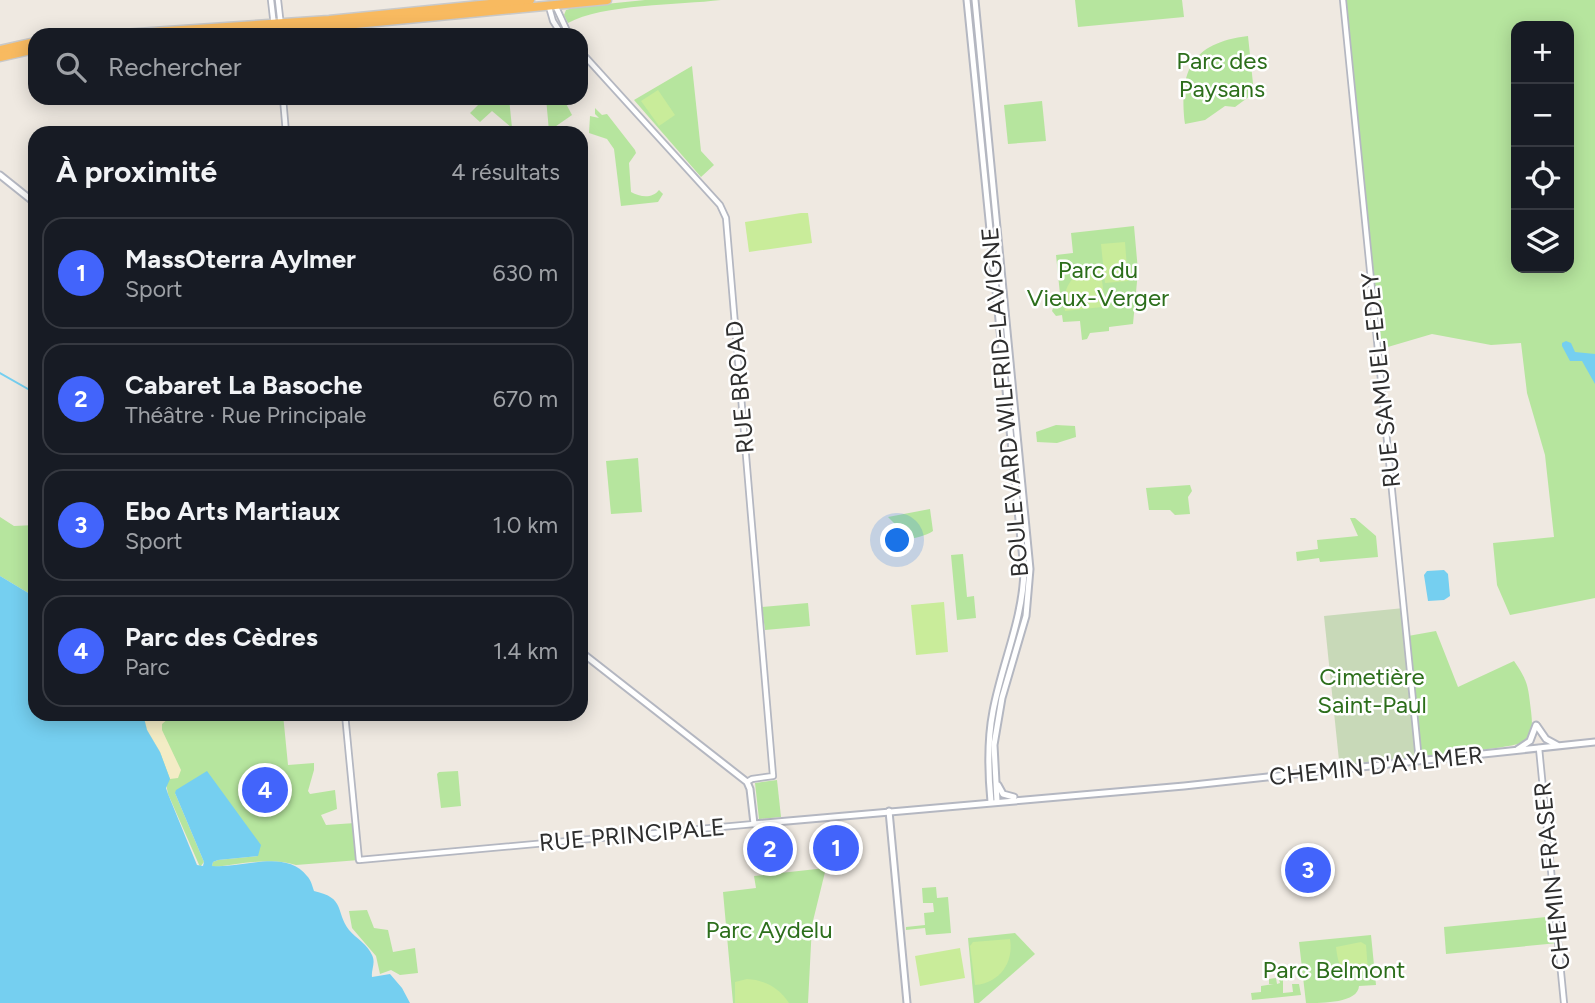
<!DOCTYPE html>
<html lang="fr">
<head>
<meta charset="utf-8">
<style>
  :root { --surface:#171b24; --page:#20242c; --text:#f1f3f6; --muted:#9ea1a6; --line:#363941; --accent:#4264fb }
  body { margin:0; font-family:Figtree,sans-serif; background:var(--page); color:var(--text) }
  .controls { position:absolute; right:21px; top:21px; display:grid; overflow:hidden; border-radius:14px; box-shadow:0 4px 18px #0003 }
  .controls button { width:63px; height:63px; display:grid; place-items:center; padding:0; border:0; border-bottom:2px solid var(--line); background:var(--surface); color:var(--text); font:35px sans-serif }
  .you { position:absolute; left:898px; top:541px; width:24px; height:24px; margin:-18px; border:5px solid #fff; border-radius:50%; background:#1a73e8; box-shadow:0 0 0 10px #1a73e833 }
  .badge { display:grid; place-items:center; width:46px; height:46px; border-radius:50%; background:var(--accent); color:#fff; font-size:23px; font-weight:700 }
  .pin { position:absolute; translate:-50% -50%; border:4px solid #fff; box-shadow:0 2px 7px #0006 }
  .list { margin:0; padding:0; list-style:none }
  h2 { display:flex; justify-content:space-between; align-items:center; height:91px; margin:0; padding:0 28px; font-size:30px }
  h2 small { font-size:23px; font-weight:400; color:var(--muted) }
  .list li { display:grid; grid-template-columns:46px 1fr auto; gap:21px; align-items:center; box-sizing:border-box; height:112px; margin:0 14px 14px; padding:0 14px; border:2px solid var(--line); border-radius:21px }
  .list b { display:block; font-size:26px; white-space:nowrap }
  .list p { margin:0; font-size:23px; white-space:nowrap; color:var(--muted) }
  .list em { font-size:23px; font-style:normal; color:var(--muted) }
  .icon { flex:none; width:38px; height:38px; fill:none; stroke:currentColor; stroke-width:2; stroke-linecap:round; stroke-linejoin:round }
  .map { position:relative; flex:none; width:1595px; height:1003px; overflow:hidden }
  .search { position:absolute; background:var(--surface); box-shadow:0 4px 18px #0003; left:28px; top:28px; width:560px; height:77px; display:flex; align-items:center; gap:18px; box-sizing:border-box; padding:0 24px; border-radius:21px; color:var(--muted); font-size:26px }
  .panel { position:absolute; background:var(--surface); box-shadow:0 4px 18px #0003; left:28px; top:126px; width:560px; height:595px; border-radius:21px }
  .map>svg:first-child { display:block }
  .green { fill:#b6e59e; fill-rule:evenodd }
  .sand { fill:#f3ecc5 }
  .cemetery { fill:#c8d9b8 }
  .pitch { fill:#c9ec9a }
  .water { fill:#75cff0 }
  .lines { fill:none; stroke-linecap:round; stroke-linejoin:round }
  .stream { stroke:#75cff0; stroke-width:2 }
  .tertiary-casing { stroke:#b4b7c1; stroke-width:8 }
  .secondary-casing { stroke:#b4b7c1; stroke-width:9 }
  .trunk-casing { stroke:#c9c9c9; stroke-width:11 }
  .tertiary { stroke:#fff; stroke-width:4.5 }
  .secondary { stroke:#fff; stroke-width:5 }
  .trunk { stroke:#f8ba60; stroke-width:8 }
  .labels { text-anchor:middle; stroke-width:5; stroke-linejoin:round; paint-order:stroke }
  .park-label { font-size:24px; fill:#2c6e1b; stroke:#fff }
  .street-label { font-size:24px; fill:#2e2e2e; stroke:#fff }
</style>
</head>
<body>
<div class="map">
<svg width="1595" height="1003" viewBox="0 0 1595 1003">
  <rect width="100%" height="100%" fill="#efe9e1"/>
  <g class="green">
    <path d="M645,0H721C680,5 602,4 568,23L564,15L566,10L576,7Z"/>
    <polygon points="1075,0 1182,0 1184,17 1078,27"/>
    <path d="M1346,0H1595V598L1510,615L1497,585L1493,543L1554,537L1545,455L1527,393L1521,343L1491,345L1432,334L1381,349ZM1516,26H1569V268H1516Z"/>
    <path d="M1248,36L1254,93L1235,107L1225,106L1205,120L1185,124C1179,71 1191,43 1248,36Z"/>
    <polygon points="692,66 701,151 714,165 701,177 634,100"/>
    <polygon points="475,98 509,98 512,128 492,111 480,122 470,113 480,103"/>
    <polygon points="546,98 563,98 572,115 549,131"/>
    <polygon points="1042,101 1046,141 1008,144 1004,105"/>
    <path d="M595,108L602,115L607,114L635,150L636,153L629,163L631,192C640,197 652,199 659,190L663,194L658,202L621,206L614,149L607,139L589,133L590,116L599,118L595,114Z"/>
    <polygon points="1134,226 1138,271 1133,324 1109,327 1109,331 1090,333 1087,339 1082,340 1080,321 1063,322 1062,315 1056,316 1052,311 1054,305 1061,304 1056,255 1073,253 1071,233"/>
    <polygon points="1056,425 1075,426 1076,437 1057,443 1037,442 1036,432"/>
    <polygon points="638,458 642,512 611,514 606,461"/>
    <polygon points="1190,485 1192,491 1188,497 1190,514 1175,515 1170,510 1149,510 1146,488"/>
    <path d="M930,509L933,531C924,537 906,541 897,538L894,523L888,517Z"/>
    <polygon points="0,517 14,526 35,525 35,597 0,576"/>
    <polygon points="1350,518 1355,518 1376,536 1378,557 1320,562 1319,558 1297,561 1296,552 1318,549 1317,540 1358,536"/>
    <polygon points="963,554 967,597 974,596 976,618 957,620 951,555"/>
    <polygon points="808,603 810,626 765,630 762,607"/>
    <path d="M1436,631L1458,687L1514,661C1528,681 1528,686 1531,711C1532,720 1534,734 1525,741C1518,748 1440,754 1424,756L1420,754L1408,636Z"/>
    <path d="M143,714H283L288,765L314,763V770L308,791L310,794L335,790L337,809L321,815L326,825L355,823L359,860L296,865C270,857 240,864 214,867L212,866L213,862L218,860L258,856L175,793L204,862L200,867L168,794L160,752L147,730Z"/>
    <polygon points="458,771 461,806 441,808 437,774 439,772"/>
    <polygon points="777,780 781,817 759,819 755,783"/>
    <polygon points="826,868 812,925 808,1003 733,1003 723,892 756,888 754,876"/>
    <polygon points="936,887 937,898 948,897 951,933 926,935 925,928 906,930 906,927 925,925 924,913 934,912 933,903 923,903 922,888"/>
    <polygon points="367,910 374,928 388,930 393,952 415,948 418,973 400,975 391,970 380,974 376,956 352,928 349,911"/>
    <polygon points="1556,916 1558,943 1446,954 1444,927"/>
    <polygon points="1015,933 1035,954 979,1003 974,1003 968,938"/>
    <path d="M1371,935L1376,985L1359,986C1358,1003 1323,1003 1306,1003L1299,942Z"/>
    <polygon points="1276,978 1277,984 1280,983 1279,979 1283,978 1283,993 1293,992 1292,984 1299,984 1301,995 1252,1000 1251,993 1261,992 1261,986 1274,984 1269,984 1269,979"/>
  </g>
  <polygon class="sand" points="143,714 168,714 168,719 162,724 162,730 181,770 178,778 170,779 160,752 147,730"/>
  <polygon class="cemetery" points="1404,608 1419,761 1340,770 1324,616"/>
  <g class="pitch">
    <polygon points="658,90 675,115 659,126 641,101"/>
    <polygon points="801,213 808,213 812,243 749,252 745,222"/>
    <polygon points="1125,242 1128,281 1105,283 1101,244"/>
    <path d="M1090,265H1100L1105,304L1102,307L1065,311C1061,289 1071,276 1090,265Z"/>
    <polygon points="944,602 948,652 916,655 911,605"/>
    <path d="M1010,939C1014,962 1000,983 975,985L970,946L973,942Z"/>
    <path d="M1361,942L1366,945L1368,971C1343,974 1339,972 1336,947Z"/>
    <polygon points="960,948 965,978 920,986 915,956"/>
    <path d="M747,979C765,980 779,988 789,1003H735V982Z"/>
  </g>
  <g class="water">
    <polygon points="1566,341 1571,343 1575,352 1595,354 1595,384 1582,361 1570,361 1562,346 1562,343"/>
    <polygon points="1444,570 1448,574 1450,596 1444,600 1428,601 1424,575 1427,571"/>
    <path d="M0,576L35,597V714H143L147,730L160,752L170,779L166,788L168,794L197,865L203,866L204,862L175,793L176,790L207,771L261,845L258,856L218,860L213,862L212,866C242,869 285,848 307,876C311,880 312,885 314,891C346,898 335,911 349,930C356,938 368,945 372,955C376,963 371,969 372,977L390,974L402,988L410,1003H0Z"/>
  </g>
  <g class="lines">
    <polyline class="stream" points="0,373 35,393"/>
    <g class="tertiary-casing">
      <g id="tertiary">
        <polyline points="271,0 275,35"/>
        <polyline points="278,0 282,35"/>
        <polyline points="1343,0 1419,761"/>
        <polyline points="555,5 569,35"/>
        <polyline points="549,7 553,21 562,35"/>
        <polyline points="581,52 720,205 726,218 773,776 752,779 747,782"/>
        <polyline points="283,98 286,133"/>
        <polyline points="345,714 359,860 754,824"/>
        <polyline points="1539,748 1564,1003"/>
      </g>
    </g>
    <g class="secondary-casing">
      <g id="secondary">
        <path d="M967,0L1024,570C1023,619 1002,663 993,711C987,742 988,771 991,802"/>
        <polyline points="975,0 1030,569 1026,616 1002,698 994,745 997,801"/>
        <polyline points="0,175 35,203"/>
        <polyline points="581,652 747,782 750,789 754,824 1184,786 1595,742"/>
        <polyline points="1537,726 1546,739 1557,745"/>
        <polyline points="1518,749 1530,741 1536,725"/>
        <polyline points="998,785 1003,794 1014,797"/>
        <polyline points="889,811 907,1003"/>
      </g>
    </g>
    <g class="trunk-casing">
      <g id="trunk">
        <polyline points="108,35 329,20 530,0"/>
        <polyline points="199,35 313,28 607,0"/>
        <polyline points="0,50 35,42"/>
        <polyline points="0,57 35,49"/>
      </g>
    </g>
    <use href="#tertiary" class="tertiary"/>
    <use href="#secondary" class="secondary"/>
    <use href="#trunk" class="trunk"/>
  </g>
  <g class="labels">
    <g class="park-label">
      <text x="1222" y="69">Parc des<tspan x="1222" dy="28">Paysans</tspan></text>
      <text x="1098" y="278">Parc du<tspan x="1098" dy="28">Vieux-Verger</tspan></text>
      <text x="1372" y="685">Cimetière<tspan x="1372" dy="28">Saint-Paul</tspan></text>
      <text x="769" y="938">Parc Aydelu</text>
      <text x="1334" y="978">Parc Belmont</text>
    </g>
    <g class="street-label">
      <text transform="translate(1381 380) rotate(-96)" y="8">RUE SAMUEL-EDEY</text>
      <text transform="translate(740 387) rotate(-95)" y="8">RUE BROAD</text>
      <text transform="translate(1005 402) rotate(-95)" y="8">BOULEVARD WILFRID-LAVIGNE</text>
      <text transform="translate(1376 766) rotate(-6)" y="8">CHEMIN D'AYLMER</text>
      <text transform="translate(632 835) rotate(-5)" y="8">RUE PRINCIPALE</text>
      <text transform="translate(1552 876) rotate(-96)" y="8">CHEMIN FRASER</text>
    </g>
  </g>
</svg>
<div class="controls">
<button>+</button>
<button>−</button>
<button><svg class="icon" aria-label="locate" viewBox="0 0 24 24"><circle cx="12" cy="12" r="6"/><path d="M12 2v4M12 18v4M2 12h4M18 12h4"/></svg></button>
<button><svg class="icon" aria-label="layers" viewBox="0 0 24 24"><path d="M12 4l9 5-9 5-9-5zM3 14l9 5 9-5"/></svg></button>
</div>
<div class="you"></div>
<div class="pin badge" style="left:836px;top:848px">1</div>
<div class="pin badge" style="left:770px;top:849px">2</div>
<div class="pin badge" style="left:1308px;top:870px">3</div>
<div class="pin badge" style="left:265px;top:790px">4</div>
<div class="search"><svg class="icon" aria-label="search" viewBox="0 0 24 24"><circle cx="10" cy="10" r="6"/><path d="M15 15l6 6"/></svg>Rechercher</div>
<section class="panel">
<h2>À proximité<small>4 résultats</small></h2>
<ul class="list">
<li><span class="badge">1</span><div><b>MassOterra Aylmer</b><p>Sport</p></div><em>630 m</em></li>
<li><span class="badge">2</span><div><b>Cabaret La Basoche</b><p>Théâtre · Rue Principale</p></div><em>670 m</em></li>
<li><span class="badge">3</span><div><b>Ebo Arts Martiaux</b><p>Sport</p></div><em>1.0 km</em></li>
<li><span class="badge">4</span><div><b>Parc des Cèdres</b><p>Parc</p></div><em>1.4 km</em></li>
</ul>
</section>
</div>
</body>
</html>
